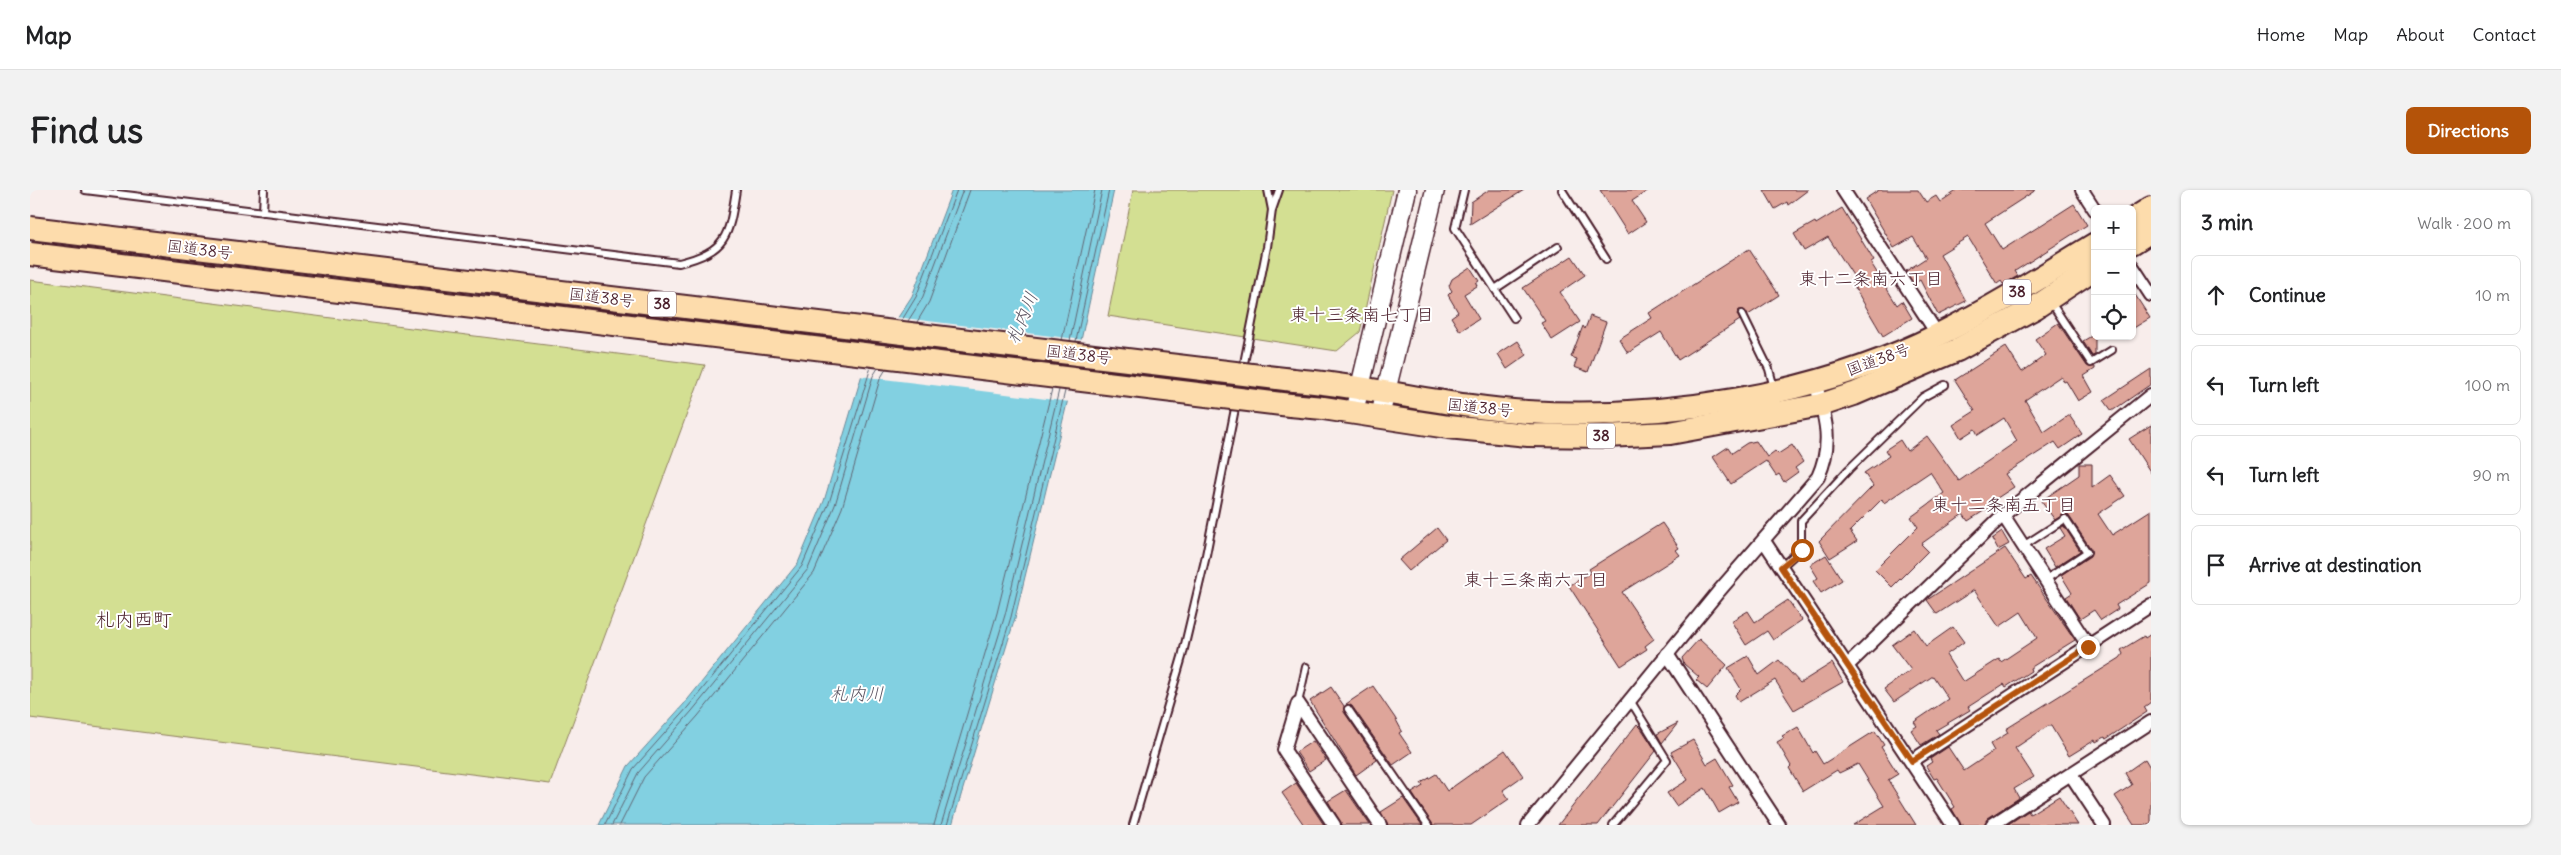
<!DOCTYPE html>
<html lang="en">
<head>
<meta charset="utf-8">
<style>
  :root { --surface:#fff; --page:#f2f2f2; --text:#202124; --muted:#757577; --line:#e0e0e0; --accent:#b45309 }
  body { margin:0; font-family:Delius,"Klee One",sans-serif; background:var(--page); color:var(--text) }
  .controls { position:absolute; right:15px; top:15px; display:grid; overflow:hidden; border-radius:8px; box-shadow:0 1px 4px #0004 }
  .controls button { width:45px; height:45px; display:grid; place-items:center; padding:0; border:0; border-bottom:1px solid var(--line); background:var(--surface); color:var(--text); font:25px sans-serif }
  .stop { position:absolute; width:15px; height:15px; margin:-11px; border:4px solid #b45309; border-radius:50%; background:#fff }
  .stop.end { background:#b45309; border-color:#fff; box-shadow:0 1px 5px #0008 }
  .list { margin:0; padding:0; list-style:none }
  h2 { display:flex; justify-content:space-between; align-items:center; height:65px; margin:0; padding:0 20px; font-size:21px }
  h2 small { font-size:16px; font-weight:400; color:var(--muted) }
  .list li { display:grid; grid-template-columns:32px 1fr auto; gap:15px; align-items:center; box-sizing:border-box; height:80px; margin:0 10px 10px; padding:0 10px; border:1px solid var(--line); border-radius:8px }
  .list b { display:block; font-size:19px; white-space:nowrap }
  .list em { font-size:16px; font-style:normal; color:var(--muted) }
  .icon { flex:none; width:28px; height:28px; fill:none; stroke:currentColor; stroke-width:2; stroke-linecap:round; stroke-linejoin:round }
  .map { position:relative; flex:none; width:2121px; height:635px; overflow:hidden; border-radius:8px }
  header { display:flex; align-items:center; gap:30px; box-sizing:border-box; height:70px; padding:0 25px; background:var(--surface); border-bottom:1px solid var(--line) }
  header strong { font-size:24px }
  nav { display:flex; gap:28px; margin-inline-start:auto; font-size:18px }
  .intro { display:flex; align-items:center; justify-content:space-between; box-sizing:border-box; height:120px; padding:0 30px }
  h1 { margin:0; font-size:35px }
  .button { padding:12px 22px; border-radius:8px; background:var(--accent); color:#fff; font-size:18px; font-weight:700 }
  main { display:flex; gap:30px; padding:0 30px }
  aside { flex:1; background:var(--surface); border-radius:8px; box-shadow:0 1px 4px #0004 }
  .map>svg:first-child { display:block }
  .green { fill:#d3df92; stroke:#8e7f5e }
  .water { fill:#82d0e1; stroke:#6c8998 }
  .pier { fill:#f8edeb }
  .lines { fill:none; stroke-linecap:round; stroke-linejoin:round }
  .shore { stroke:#606674; stroke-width:1 }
  .building { fill:#dea59a; stroke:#4a1f2b }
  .lane-casing { stroke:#4a1f2b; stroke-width:10 }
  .street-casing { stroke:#4a1f2b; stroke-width:16 }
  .secondary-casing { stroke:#4a1f2b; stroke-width:21 }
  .highway-casing { stroke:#4a1f2b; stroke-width:26 }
  .lane { stroke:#fff; stroke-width:6 }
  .street { stroke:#fff; stroke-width:12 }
  .secondary { stroke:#fff; stroke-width:18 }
  .highway { stroke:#fddcac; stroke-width:22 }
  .highway-bridge-casing { stroke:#4a1f2b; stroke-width:26; stroke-linecap:butt }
  .highway-bridge { stroke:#fddcac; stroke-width:22 }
  .route { stroke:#b45309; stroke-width:6 }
  .labels { text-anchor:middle; stroke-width:4; stroke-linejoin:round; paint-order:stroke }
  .shield { fill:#fff; stroke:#80626b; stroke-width:1 }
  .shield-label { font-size:15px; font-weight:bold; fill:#4a1f2b }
  .street-label { font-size:16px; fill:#4a1f2b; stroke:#fff }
  .neighbourhood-label { font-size:18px; fill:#4a1f2b; stroke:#fff }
  .water-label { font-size:18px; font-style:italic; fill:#5b5462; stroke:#fff }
  .quarter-label { font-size:19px; fill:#4a1f2b; stroke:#fff }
</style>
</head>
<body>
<header>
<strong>Map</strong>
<nav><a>Home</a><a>Map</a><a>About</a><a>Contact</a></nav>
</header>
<div class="intro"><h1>Find us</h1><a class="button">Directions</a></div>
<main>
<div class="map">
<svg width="2121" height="635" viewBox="0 0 2121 635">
  <rect width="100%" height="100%" fill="#f8edeb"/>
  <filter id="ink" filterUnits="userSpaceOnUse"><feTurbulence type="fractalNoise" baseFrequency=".02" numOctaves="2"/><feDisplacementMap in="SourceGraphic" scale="10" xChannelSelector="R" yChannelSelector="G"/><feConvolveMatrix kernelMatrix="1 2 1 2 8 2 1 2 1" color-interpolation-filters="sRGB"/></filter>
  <g filter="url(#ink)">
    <g class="green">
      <polygon points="1103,0 1362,0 1330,142 1307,161 1078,126"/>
      <polygon points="0,90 675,175 520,594 0,528"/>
    </g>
    <polygon class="water" points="922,0 1084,0 1039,205 985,428 922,635 569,635 598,576 654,514 768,373 794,311 833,181 882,106"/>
    <polygon class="pier" points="865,127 1054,150 1040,212 829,186"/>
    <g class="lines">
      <g class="shore">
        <polyline points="872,130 886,107 927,0"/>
        <polyline points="878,131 892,109 933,0"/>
        <polyline points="887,132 899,112 940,0"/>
        <polyline points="1032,150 1065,0"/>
        <polyline points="1040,151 1072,0"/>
        <polyline points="1046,151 1079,0"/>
        <polyline points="575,635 603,579 658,517 772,376 799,313 841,177"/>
        <polyline points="582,635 608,583 662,521 778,379 805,315 843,186 848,178"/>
        <polyline points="590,635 614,587 668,526 784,383 812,318 850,189 856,179"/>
        <polyline points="904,635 967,423 1022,199"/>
        <polyline points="911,635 975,425 1029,200"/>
        <polyline points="917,635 981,427 1035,201"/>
      </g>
    </g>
    <g class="building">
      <polygon points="1459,0 1494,0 1440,34 1441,12"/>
      <polygon points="1570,0 1619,0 1602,11 1616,32 1598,44"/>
      <polygon points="1734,0 1778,0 1758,15 1757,12 1745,19"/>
      <polygon points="1849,0 1888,0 1896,12 1906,6 1910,12 1928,0 2006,0 1955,33 1972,60 2044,14 2057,35 1985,81 1988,86 1973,94 1971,91 1967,94 1938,47 1910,64 1936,111 1908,125 1890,90 1884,94 1876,81 1896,68 1883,47 1864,58 1835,9"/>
      <polygon points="1812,18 1844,71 1841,73 1867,115 1872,111 1882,128 1853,146 1822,93 1826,90 1798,47 1774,61 1764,44 1785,32 1786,34"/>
      <polygon points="1719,59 1749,105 1718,125 1714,120 1709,120 1707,124 1710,130 1648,170 1631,142 1598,163 1589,149 1622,128 1619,123"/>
      <polygon points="1542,66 1555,85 1530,102 1550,132 1522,150 1511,133 1515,131 1493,98"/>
      <polygon points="1440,77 1449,91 1446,93 1447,96 1434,104 1449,129 1430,141 1421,127 1428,122 1418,105 1422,101 1419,96 1422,89"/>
      <polygon points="2102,100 2120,128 2102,139"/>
      <polygon points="1560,126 1576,132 1558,182 1544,177 1547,169 1541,167 1553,136 1555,139"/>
      <polygon points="2028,133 2057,176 2065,177 2065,179 2054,186 2063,202 2048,211 2036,191 2034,192 2031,186 1995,210 2014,242 2039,225 2052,244 2030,259 2025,252 1975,284 1984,297 1958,314 1960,317 1938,331 1933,324 1891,354 1898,361 1862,397 1845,380 1888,337 1881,327 1914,303 1900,282 1854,313 1852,309 1820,341 1827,351 1800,368 1789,351 1843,296 1834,283 1859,266 1855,260 1870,250 1877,261 1897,246 1929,291 1987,251 1974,228 1948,245 1945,239 1931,248 1923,235 1945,221 1925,190 1976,157 1992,182 2016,165 2005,149"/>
      <polygon points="2065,144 2065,165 2062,166 2053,151"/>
      <polygon points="1488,151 1497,165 1477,179 1468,164"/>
      <polygon points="2121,179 2121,194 2082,221 2074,210"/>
      <polygon points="2121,235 2121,283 2099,249"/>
      <polygon points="1726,251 1737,267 1745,261 1748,264 1762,255 1773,272 1765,278 1768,282 1754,292 1749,284 1746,286 1736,271 1701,294 1683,267 1698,257 1702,263 1717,253"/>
      <polygon points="2049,274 2062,274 2062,298 2080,285 2095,306 2068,324 2082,345 2121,320 2121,393 2086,415 2088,419 2071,430 2064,420 2050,429 2036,407 2042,403 2031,385 2060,366 2061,359 2039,326 2034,324 2025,330 2011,311 2049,285"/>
      <polygon points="1632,333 1649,358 1646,360 1650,365 1592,402 1624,449 1615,456 1617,459 1591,476 1539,396 1561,382 1559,379"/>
      <polygon points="2034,336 2050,361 2025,377 2014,359 2035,346 2030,338"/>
      <polygon points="1407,338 1416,350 1379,381 1369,370"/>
      <polygon points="1972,342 1979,354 1968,360 1962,349"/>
      <polygon points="1975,358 1996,389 2001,386 2045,450 2000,478 2001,481 1976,497 1974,494 1938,517 1940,520 1906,540 1909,544 1891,555 1881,540 1887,536 1884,532 1918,509 1903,486 1864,512 1854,499 1881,480 1862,455 1884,439 1896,456 1923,437 1934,452 1916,465 1933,492 1969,469 1971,472 2007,448 1991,422 1969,437 1944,400 1907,424 1897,410"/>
      <polygon points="1796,365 1812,390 1791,403 1783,391 1788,388 1780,375"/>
      <polygon points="1758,410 1772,430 1743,450 1737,441 1716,455 1701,431 1718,421 1725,432"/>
      <polygon points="2121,444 2121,512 2114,517 2117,522 2076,549 2075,547 2066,552 2065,550 2039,566 2021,536 2018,536 1985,558 2004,587 1984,599 1989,608 1958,628 1954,635 1931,635 1922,619 1925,617 1907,588 1904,589 1896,576 1902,572 1900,569 1918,557 1934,581 1964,561 1960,554 1978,543 1976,539 2090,468 2093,464 2091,460 2114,446 2115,448"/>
      <polygon points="1669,449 1697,475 1677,499 1666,490 1669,487 1654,474 1652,468"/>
      <polygon points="1718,466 1729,485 1749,470 1770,493 1802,473 1813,492 1764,520 1745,490 1709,512 1705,505 1711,499 1698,478"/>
      <polygon points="1343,496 1365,528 1372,541 1369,543 1382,562 1363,575 1322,516 1316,514"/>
      <polygon points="1301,497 1314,516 1314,522 1347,570 1326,585 1280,511"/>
      <polygon points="1648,533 1632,553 1627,544"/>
      <polygon points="1607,534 1611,538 1626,561 1568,635 1528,635"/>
      <polygon points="1768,537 1783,563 1785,561 1793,574 1845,541 1854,555 1851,557 1868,584 1858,590 1886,635 1823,635 1854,616 1828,574 1809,583 1807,580 1773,601 1759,578 1761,576 1747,552 1754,548 1752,546"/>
      <polygon points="1663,550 1677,574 1687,568 1703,595 1699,597 1708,612 1689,623 1675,598 1646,616 1637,603 1658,590 1641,562"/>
      <polygon points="1283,551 1296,570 1279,581 1266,562"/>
      <polygon points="1475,560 1493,586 1473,600 1479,609 1441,635 1403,635 1382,603 1393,596 1391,593 1406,584 1417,601"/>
      <polygon points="2115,569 2121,579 2121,635 2104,635 2085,606 2102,595 2095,583"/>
      <polygon points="1266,593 1294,635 1274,635 1252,603"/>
      <polygon points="1316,600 1340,635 1312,635 1298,611"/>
      <polygon points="2029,606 2048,635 1977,635 1998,621 2000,624"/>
      <polygon points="1373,608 1392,635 1358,635 1351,622"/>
    </g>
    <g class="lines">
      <g class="lane-casing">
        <g id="lane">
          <path d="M55,0L649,73C698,61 699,45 706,0"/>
          <polyline points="1434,0 1425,38 1484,128"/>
          <polyline points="1532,0 1576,69"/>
          <polyline points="1242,20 1249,0"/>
          <polyline points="233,22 234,0"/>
          <polyline points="1465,99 1528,57"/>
          <polyline points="2020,111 2061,173 2082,160"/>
          <polyline points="1712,124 1739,179 1744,198"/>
          <polyline points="1993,356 2035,329 2057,362 2015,390"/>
          <polyline points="1751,377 1771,359 1771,331 1819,279 1893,207 1915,195"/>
          <polyline points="1268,513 1276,477"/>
          <polyline points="1318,519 1398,635"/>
          <polyline points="1103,635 1152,467 1175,370 1237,57 1242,20 1238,0"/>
          <polyline points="1583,635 1637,570 1600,510"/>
        </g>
      </g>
      <g class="street-casing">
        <g id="street">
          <polyline points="1813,0 1910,148"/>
          <polyline points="2052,0 2065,20"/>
          <polyline points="2102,76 2121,105"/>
          <polyline points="1973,325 2059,457"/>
          <polyline points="1734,351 1923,635"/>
          <polyline points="1637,464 1749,635"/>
          <polyline points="1818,475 1973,325 2121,205"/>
          <polyline points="1882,571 2121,415"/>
          <polyline points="2041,585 2074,635"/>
          <polyline points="1304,635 1254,560 1268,513 1350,635"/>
          <path d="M1498,635L1689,401L1788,287C1804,252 1795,227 1785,192"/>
          <polyline points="1962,635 2121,532"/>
        </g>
      </g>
      <g class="secondary-casing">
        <g id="secondary">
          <polyline points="1324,222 1377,0"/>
          <polyline points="1350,226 1405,0"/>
        </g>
      </g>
      <g class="highway-casing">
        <g id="highway">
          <polyline points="2102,30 2121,18"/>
          <polyline points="2102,53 2121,41"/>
          <path d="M1263,190C1342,196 1418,217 1497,222C1633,230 1786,206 1908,145C1962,118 2013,86 2065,54"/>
          <polyline points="1260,215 1293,218 1418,237 1498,245 1575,246 1640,243 1791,215 1824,204 1927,160 2006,117 2065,78"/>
        </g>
      </g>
      <use href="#lane" class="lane"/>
      <use href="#street" class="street"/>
      <use href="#secondary" class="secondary"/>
      <use href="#highway" class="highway"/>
      <g class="highway-bridge-casing">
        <g id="highway-bridge">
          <polyline points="0,38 1263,190"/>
          <polyline points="0,64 1260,215"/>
        </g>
      </g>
      <use href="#highway-bridge" class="highway-bridge"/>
    </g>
  </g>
  <g class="lines" filter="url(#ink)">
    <polyline class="route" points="1772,360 1751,377 1882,571 2058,457"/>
  </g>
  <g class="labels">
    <g class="shield">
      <rect x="1973" y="89.5" width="28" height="25" rx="4"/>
      <rect x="618" y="101.5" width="28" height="25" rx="4"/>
      <rect x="1557" y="233.5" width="28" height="25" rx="4"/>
    </g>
    <g class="shield-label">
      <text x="1987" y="107">38</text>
      <text x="632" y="119">38</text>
      <text x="1571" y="251">38</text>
    </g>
    <g class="street-label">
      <text transform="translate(170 59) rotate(7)" y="6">国道38号</text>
      <text transform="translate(572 107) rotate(7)" y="6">国道38号</text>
      <text transform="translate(1049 164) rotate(7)" y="6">国道38号</text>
      <text transform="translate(1848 169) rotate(-20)" y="6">国道38号</text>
      <text transform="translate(1450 217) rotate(6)" y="6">国道38号</text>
    </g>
    <g class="neighbourhood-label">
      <text x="1841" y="95">東十二条南六丁目</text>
      <text x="1332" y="131">東十三条南七丁目</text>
      <text x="1974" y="321">東十二条南五丁目</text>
      <text x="1506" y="396">東十三条南六丁目</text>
    </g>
    <g class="water-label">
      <text transform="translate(992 128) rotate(-67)" y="6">札内川</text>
      <text x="827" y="510">札内川</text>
    </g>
    <g class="quarter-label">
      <text x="104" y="436">札内西町</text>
    </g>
  </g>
</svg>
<div class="controls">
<button>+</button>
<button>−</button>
<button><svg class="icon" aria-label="locate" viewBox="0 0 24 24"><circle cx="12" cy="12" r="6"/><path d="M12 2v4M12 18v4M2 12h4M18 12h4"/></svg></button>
</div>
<div class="stop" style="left:1772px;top:360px"></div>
<div class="stop end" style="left:2058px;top:457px"></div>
</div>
<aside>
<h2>3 min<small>Walk · 200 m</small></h2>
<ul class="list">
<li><svg class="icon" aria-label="ahead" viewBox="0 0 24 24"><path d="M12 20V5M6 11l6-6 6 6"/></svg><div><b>Continue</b></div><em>10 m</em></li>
<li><svg class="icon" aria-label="left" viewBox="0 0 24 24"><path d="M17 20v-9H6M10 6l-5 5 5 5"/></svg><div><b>Turn left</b></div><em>100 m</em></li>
<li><svg class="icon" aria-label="left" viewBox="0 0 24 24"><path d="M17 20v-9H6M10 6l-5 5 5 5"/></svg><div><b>Turn left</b></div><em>90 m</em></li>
<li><svg class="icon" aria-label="arrive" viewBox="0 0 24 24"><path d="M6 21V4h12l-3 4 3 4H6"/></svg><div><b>Arrive at destination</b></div></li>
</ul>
</aside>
</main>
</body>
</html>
